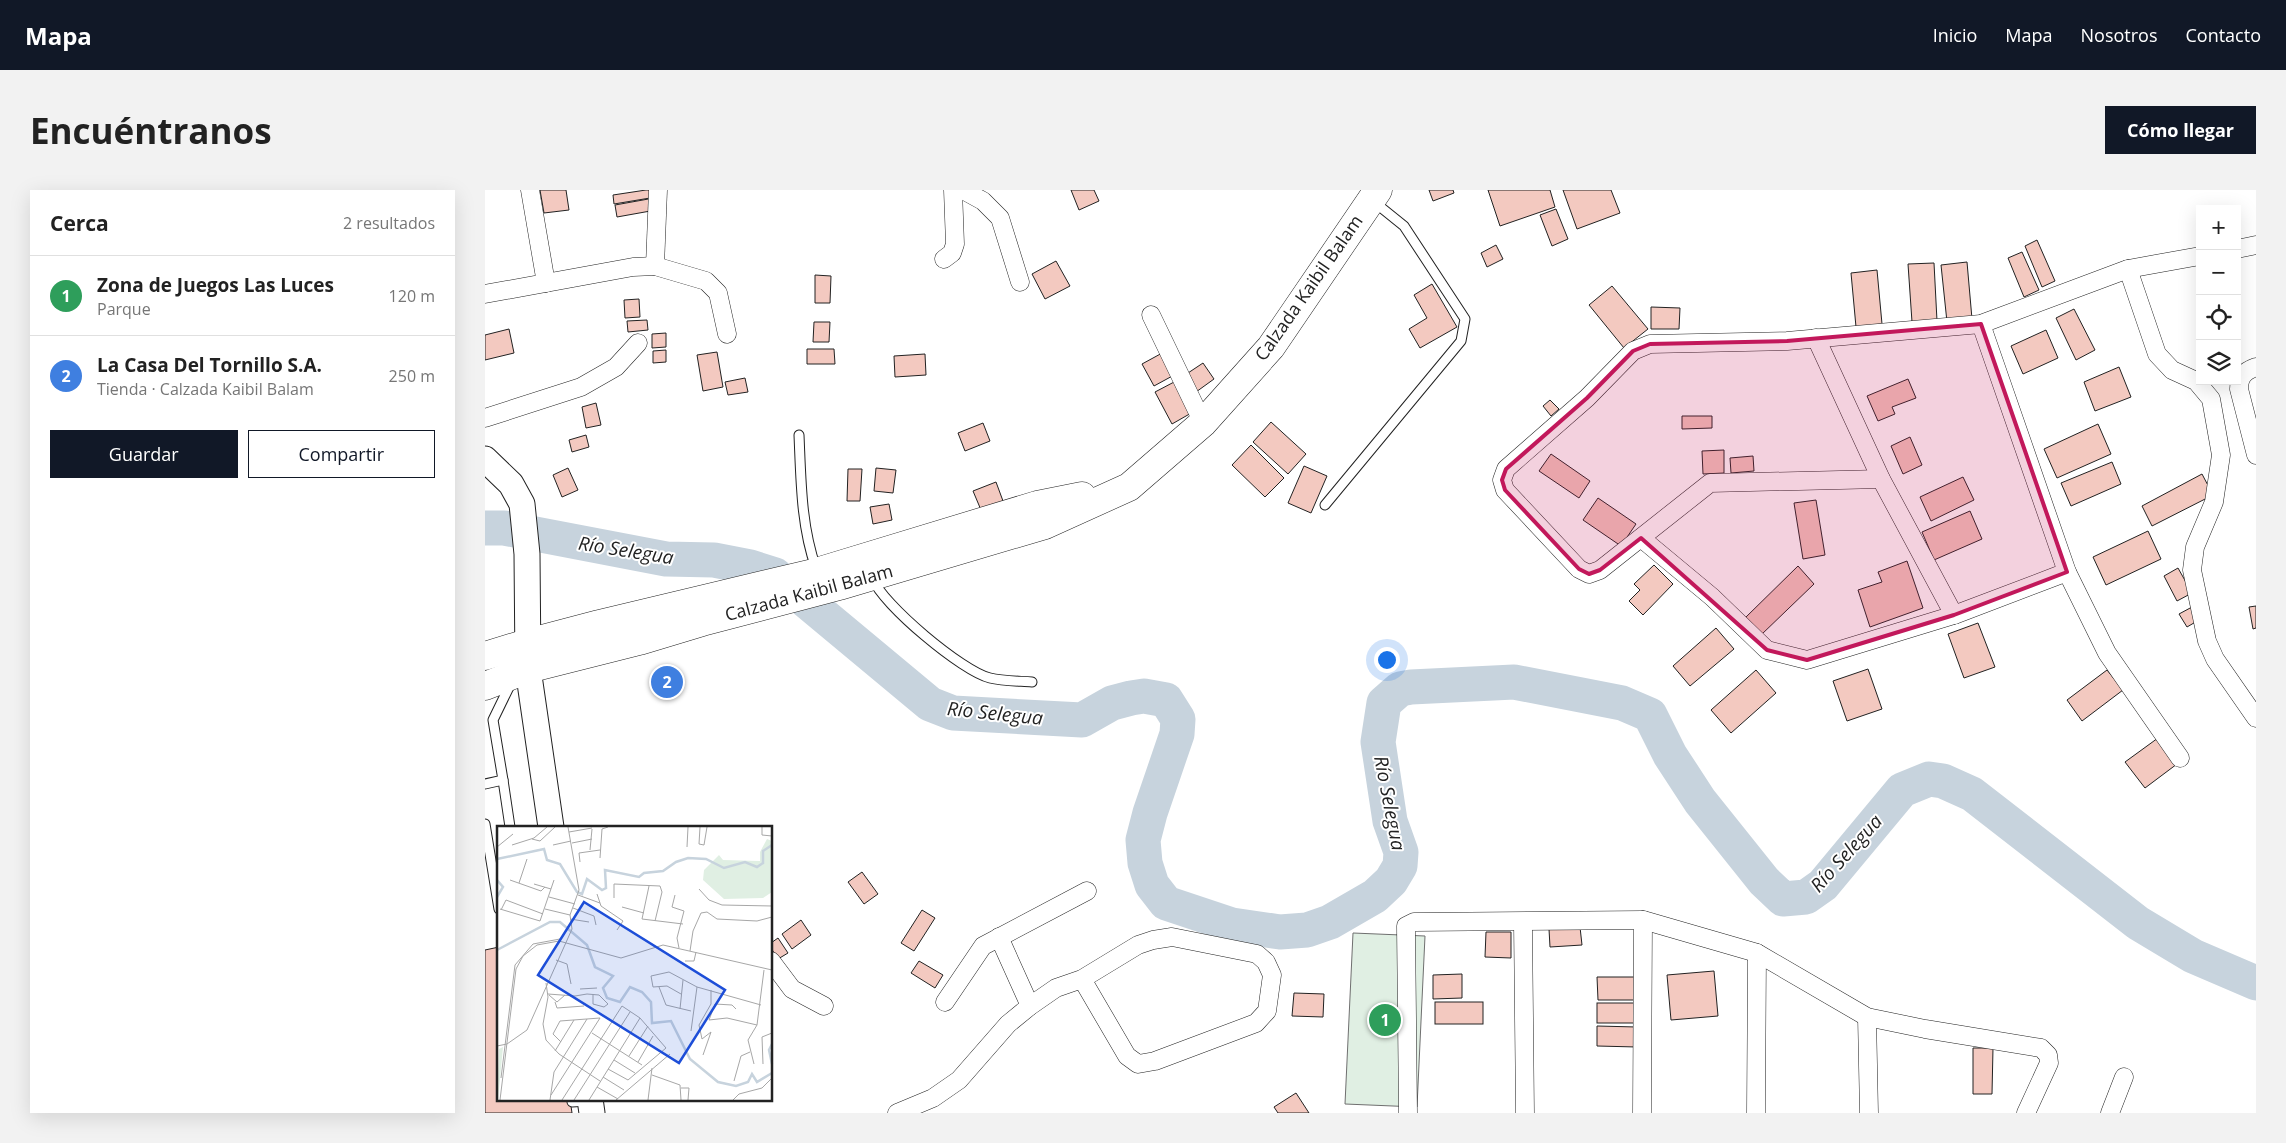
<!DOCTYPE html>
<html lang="es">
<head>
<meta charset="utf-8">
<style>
  :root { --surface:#fff; --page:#f2f2f2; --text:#222; --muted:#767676; --line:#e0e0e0; --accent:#111827 }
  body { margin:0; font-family:"Open Sans",sans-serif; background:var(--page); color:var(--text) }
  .controls { position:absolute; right:15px; top:15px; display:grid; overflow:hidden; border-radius:0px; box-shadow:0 5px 20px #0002 }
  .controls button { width:45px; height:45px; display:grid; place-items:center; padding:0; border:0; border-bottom:1px solid var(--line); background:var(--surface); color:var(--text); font:25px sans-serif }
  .you { position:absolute; left:901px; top:469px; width:18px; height:18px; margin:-12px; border:4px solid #fff; border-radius:50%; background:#1a73e8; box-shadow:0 0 0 8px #1a73e833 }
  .badge { display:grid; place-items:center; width:32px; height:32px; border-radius:50%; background:var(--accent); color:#fff; font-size:16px; font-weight:700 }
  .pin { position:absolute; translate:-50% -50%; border:2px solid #fff; box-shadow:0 1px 5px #0006 }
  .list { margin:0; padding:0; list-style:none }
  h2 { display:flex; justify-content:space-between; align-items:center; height:65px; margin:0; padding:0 20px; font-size:21px }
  h2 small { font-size:16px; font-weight:400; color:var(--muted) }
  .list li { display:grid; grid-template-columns:32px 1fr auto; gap:15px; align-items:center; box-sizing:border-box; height:80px; padding:0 20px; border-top:1px solid var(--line) }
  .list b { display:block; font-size:19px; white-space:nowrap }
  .list p { margin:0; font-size:16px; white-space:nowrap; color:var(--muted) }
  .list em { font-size:16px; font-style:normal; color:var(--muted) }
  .actions { display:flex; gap:10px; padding:15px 20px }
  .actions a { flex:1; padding:11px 0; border:1px solid var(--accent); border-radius:0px; text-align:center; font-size:18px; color:var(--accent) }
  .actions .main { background:var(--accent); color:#fff }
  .icon { flex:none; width:28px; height:28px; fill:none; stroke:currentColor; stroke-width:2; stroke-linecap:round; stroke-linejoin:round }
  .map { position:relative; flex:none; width:1771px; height:923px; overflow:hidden; border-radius:0px }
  header { display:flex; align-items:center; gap:30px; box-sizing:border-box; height:70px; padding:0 25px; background:var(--accent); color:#fff }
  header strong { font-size:24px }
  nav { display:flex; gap:28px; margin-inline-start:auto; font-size:18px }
  .intro { display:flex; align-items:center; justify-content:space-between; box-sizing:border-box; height:120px; padding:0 30px }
  h1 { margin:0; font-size:35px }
  .button { padding:12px 22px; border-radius:0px; background:var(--accent); color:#fff; font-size:18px; font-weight:700 }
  main { display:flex; gap:30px; padding:0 30px }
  aside { flex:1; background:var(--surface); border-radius:0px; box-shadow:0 5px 20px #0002 }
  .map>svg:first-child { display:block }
  .green { fill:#e0efe3; stroke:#6f6f6f }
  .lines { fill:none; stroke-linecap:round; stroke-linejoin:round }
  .river { stroke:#c7d3dd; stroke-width:35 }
  .building { fill:#f3c9c0; stroke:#222 }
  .lane-casing { stroke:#222; stroke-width:11 }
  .street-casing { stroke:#222; stroke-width:19 }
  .secondary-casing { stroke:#222; stroke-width:27 }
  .primary-casing { stroke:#222; stroke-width:29 }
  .lane { stroke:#fff; stroke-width:9 }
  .street { stroke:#fff; stroke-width:18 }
  .secondary { stroke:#fff; stroke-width:25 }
  .primary { stroke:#fff; stroke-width:28 }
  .marked { fill:#c2185b; fill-opacity:0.2; stroke:#c2185b; stroke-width:4; stroke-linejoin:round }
  .labels { text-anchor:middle; stroke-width:4; stroke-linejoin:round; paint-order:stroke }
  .street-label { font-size:18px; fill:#222; stroke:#fff }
  .water-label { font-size:19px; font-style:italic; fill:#222; stroke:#fff }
  .inset-river { fill:none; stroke:#c7d3dd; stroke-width:2.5 }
  .inset-road { fill:none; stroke:#a7a7a7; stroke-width:1 }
  .view { fill:#1d4ed8; fill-opacity:0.15; stroke:#1d4ed8; stroke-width:2.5 }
  .inset-edge { fill:none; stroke:#222; stroke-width:2.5 }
</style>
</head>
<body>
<header>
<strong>Mapa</strong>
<nav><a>Inicio</a><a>Mapa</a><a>Nosotros</a><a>Contacto</a></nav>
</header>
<div class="intro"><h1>Encuéntranos</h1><a class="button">Cómo llegar</a></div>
<main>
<aside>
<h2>Cerca<small>2 resultados</small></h2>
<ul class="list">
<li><span class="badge" style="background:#2e9e5b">1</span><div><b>Zona de Juegos Las Luces</b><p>Parque</p></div><em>120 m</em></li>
<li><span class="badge" style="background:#3f7fe0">2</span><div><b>La Casa Del Tornillo S.A.</b><p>Tienda · Calzada Kaibil Balam</p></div><em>250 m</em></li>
</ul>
<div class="actions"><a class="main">Guardar</a><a>Compartir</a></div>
</aside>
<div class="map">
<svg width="1771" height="923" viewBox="0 0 1771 923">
  <rect width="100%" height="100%" fill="#fff"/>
  <polygon class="green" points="868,743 940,746 932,917 860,914"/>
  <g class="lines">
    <polyline class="river" points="0,338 19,338 181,369 229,370 265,377 290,385 445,514 468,523 597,530 627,513 646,508 659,506 681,510 693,529 692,544 665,623 658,650 660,673 667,695 681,713 747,735 795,742 822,740 845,732 890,706 906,691 915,676 916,662 905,631 893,552 899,513 915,499 926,497 1029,492 1137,513 1165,525 1185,565 1215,611 1279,691 1298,709 1321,707 1338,695 1417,600 1444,589 1458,591 1487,604 1653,733 1708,766 1771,793"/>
  </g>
  <g class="building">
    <polygon points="55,0 81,0 84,20 59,23"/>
    <polygon points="161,0 170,0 171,7 129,14 128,5"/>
    <polygon points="586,0 609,0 614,11 594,20"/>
    <polygon points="944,0 968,0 969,3 948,11"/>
    <polygon points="1003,0 1065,0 1070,17 1015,36"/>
    <polygon points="1078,0 1126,0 1135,23 1092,39"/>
    <polygon points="169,8 171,20 132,27 130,15"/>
    <polygon points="1071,19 1083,49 1067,56 1055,25"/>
    <polygon points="1552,50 1570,91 1557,97 1540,56"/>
    <polygon points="1011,55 1018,69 1002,77 996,63"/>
    <polygon points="1537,62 1554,100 1539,107 1523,68"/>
    <polygon points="571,71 585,96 560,109 547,84"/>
    <polygon points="1482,72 1487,129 1462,132 1456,75"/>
    <polygon points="1449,73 1452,131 1427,132 1423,74"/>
    <polygon points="1392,80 1397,134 1371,137 1366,83"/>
    <polygon points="330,85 346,86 345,113 330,113"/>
    <polygon points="947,94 972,137 935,158 924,139 942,128 929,105"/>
    <polygon points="1127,96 1163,139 1139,158 1104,115"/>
    <polygon points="154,109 155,127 140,128 139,110"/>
    <polygon points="1166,117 1195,118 1194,139 1166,139"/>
    <polygon points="1589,119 1610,160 1591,170 1571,128"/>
    <polygon points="162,130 163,140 143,142 142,131"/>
    <polygon points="329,132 345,132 344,152 328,152"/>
    <polygon points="24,139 29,163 0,170 0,145"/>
    <polygon points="1561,140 1573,168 1538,184 1526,156"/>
    <polygon points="181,143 181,157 167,158 167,144"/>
    <polygon points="322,159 349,159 350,174 322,174"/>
    <polygon points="181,160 181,172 168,173 168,161"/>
    <polygon points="232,162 238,197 218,201 212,165"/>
    <polygon points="679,162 691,184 669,196 657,174"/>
    <polygon points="440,164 441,185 410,187 409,166"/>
    <polygon points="718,173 729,189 711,202 700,185"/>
    <polygon points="1634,177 1646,207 1610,221 1599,192"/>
    <polygon points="260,188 263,202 243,205 240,192"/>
    <polygon points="1423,189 1431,208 1407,217 1410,224 1393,231 1382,206"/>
    <polygon points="691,191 708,222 687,234 670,202"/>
    <polygon points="1065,210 1074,219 1066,226 1058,216"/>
    <polygon points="111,213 116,235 101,238 97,217"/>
    <polygon points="1197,226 1227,226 1227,238 1197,239"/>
    <polygon points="786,232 821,264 803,284 768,252"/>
    <polygon points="498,233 505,251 480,261 473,243"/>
    <polygon points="1613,234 1626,264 1572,288 1559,259"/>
    <polygon points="101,245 104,257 87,262 84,250"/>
    <polygon points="1425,247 1437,275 1418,284 1406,256"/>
    <polygon points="766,255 799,288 780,307 747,275"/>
    <polygon points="1239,260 1239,283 1218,284 1217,261"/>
    <polygon points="1066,264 1105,291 1094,308 1054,281"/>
    <polygon points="1268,266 1269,281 1246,283 1245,268"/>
    <polygon points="1627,272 1636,294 1586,316 1576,293"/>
    <polygon points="819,276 842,286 826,323 803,313"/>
    <polygon points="83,278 93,300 77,307 68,285"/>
    <polygon points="391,278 411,280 408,303 389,301"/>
    <polygon points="363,279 377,279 375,311 362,311"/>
    <polygon points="1717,284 1728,305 1667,336 1657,316"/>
    <polygon points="1478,287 1489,310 1446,331 1435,307"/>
    <polygon points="511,292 518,311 496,320 488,301"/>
    <polygon points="1113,308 1151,334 1136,356 1098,330"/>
    <polygon points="1331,310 1340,365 1318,369 1309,313"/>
    <polygon points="404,314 407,330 388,334 385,317"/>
    <polygon points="1485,321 1497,349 1449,370 1437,342"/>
    <polygon points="1663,341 1676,369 1621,395 1608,367"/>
    <polygon points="1422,371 1438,418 1385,437 1373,400 1397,392 1393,382"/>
    <polygon points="1169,375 1188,394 1158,425 1144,411 1155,400 1149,394"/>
    <polygon points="1313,376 1329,394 1276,445 1260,428"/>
    <polygon points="1693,378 1707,403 1692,411 1679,386"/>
    <polygon points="1771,416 1771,438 1768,439 1764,417"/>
    <polygon points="1707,417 1714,430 1702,437 1694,424"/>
    <polygon points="1493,433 1510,477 1479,488 1463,444"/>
    <polygon points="1231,438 1249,459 1205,496 1188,476"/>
    <polygon points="1383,479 1397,519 1362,531 1348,491"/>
    <polygon points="1271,480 1291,503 1246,543 1226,520"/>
    <polygon points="1622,480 1638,500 1597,531 1582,510"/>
    <polygon points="1673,548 1692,574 1660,598 1640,572"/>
    <polygon points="377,682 393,704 379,714 363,692"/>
    <polygon points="437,720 450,728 429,761 416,753"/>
    <polygon points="316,730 326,745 307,759 297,744"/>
    <polygon points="1095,737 1097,755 1065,757 1064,739"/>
    <polygon points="1001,742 1026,742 1026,768 1000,767"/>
    <polygon points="293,748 303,763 293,769 286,758 286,753"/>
    <polygon points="14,757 14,909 85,909 87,923 0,923 0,760"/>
    <polygon points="434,771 458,785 450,798 426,783"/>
    <polygon points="1229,781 1233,826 1186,830 1182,785"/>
    <polygon points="977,784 977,808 948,809 948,785"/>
    <polygon points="1112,787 1154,787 1154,810 1113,810"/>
    <polygon points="809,803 839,804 838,827 807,826"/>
    <rect x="950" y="812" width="48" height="22"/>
    <rect x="1112" y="813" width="42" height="20"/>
    <polygon points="1112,836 1152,837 1152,857 1112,856"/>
    <polygon points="1488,858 1508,858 1507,904 1488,904"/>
    <polygon points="811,903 824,923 793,923 789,917"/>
  </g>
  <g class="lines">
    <g class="lane-casing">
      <g id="lane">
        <path d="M314,245C316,290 316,336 331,378"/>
        <polyline points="840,315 976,151 980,129 919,36 888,11"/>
        <path d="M388,389C397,414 478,482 505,488C518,491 533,491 547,492"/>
        <polyline points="18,590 25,637"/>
        <polyline points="0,594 18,590 8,530 26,493"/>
        <polyline points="0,634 14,719"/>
        <polyline points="87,912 103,911"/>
      </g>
    </g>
    <g class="street-casing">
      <g id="street">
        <polyline points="45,0 61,93"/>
        <polyline points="478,0 498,11 515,28 535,92"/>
        <polyline points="1752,59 1771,55"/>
        <polyline points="459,69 467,63 470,54 468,0"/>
        <polyline points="170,76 173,0"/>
        <polyline points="1643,79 1672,164 1687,180 1711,191 1726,209 1736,265 1729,312 1710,357 1707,380 1722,451 1730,469 1771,528"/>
        <polyline points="0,104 148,77 170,76 221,91 233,103 242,144"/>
        <polyline points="666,125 718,233"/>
        <polyline points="1496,134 1582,382 1622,463 1695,568"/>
        <polyline points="1331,148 1396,289 1469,425"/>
        <path d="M1771,177C1760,181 1754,186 1754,199L1771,265"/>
        <polyline points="0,228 96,197 131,177 153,153"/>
        <polyline points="1396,289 1225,293 1115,380 1104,384 1094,379 1020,300 1017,290 1021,279 1102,208 1148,161 1165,154 1302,151 1496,134 1643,79 1715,66"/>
        <polyline points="1156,348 1227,407 1282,460 1322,470 1469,425 1582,382"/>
        <polyline points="1038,732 1040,923"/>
        <polyline points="514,747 545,816"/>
        <polyline points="286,771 307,799 339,816"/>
        <polyline points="460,812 498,756 602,701"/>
        <polyline points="1382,827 1384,923"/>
        <polyline points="412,923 448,908 474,890 523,834 545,816 571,798 597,789 653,755 668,750 687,747 772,764 781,772 787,785 782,821 771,833 670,871 653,874 642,866 597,789"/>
        <polyline points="923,923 921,736 929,732 1158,730 1272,763 1382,827 1440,839 1556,858 1563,865 1564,873 1541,923"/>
        <polyline points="1157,923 1158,730"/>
        <polyline points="1271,923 1272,763"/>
        <polyline points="1625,923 1639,887"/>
      </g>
    </g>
    <g class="secondary-casing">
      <g id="secondary">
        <polyline points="0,269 26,294 37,314 42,364 43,479 66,637"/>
        <polyline points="105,909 107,923"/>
      </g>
    </g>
    <g class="primary-casing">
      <g id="primary">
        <polyline points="0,466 42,453 114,434 328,383 552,315 597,306"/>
        <polyline points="0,496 43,479 154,451 217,432 354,396 560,335 644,297 718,233 786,157 893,0"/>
      </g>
    </g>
    <use href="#lane" class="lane"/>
    <use href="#street" class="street"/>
    <use href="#secondary" class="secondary"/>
    <use href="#primary" class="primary"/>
  </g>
  <path class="marked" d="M1496,134L1582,382L1469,425L1322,470L1282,460L1156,348L1115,380L1104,384L1094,379L1020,300L1017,290L1021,279L1102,208L1148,161L1165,154L1302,151Z"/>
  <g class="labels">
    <g class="street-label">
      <text transform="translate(824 98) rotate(-55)" y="6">Calzada Kaibil Balam</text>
      <text transform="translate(324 403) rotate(-15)" y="6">Calzada Kaibil Balam</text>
    </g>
    <g class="water-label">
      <text transform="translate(141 360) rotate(9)" y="7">Río Selegua</text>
      <text transform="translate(510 523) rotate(6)" y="7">Río Selegua</text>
      <text transform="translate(905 613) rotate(79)" y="7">Río Selegua</text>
      <text transform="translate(1361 663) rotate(-48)" y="7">Río Selegua</text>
    </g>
  </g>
  <g transform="translate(12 636)">
    <rect width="275" height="275" fill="#fff"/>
    <path d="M270,13L275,15V66L266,72L227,73L206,54L207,44L222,29L226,34L263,35V26ZM6,221L1,274H0L2,223Z" fill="#e0efe3"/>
    <path class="inset-river" d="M0,33L47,23L50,34L63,38L80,66L85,68L90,53L105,64L109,62L108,44L142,51L147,47L166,45L179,36L191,32L209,33L227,42L248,36L260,41L266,37V25L275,19M0,54L6,61L0,71M0,124L53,96H63L90,119L98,141L116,150L106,162L110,172L123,176L133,161L145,166L154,176L155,197L174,195L193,233L221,256L239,260L251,256L255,248L260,256L275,247M275,218L272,224L275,238"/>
    <path class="inset-road" d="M203,1L202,18L207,19L210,1M265,1V9L275,10M72,6L95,2M35,13L43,15L58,1M75,17L95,13M15,19L37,12L50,1M56,19L74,15M0,21L16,8M190,21L191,1M93,24L95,3M103,32L105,3L111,1M83,36L82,27L103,24M13,54L44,65L48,61M22,57L30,33M37,58L54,63M152,60L145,93L186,98M202,63L212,74L225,79L275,80M100,68L104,80L126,95L120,104M81,69L103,77M178,69L175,81L187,85L180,112L182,122M52,71L78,78M117,72V58L163,60L165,66L158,95M125,81L147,87M76,82L97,90L99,99M3,83L43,95L57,54M48,83L73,89M4,84L9,74L46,88M73,93L92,96M193,125L196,105L204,87L210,86L220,93L260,95L275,91M59,134L70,138L74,158M188,135H197L199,126M49,157L51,171L46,198L49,214L62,228L103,255M162,161L169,179L194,185M83,163L100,162M51,168L78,170L90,168L102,169L111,178L107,181L96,178V168M184,168L170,160L156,161L154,150L172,146L200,161L264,179M52,169L60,176L68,169M58,176L60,182L87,180M183,183L186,154M239,183L235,179L218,178L212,194L230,192L260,199M194,205L200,161M95,207L145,239M0,220L10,218L30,204L75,103L73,89L82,64L71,1M58,225L77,194M206,229L214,206L205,213L202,199L214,178V164M132,230L151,200M117,234L138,247M141,236L156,210M257,238L251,214L260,199L267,144M266,238L265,211L275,207M155,249L183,259L184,274M106,251L127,264M4,252L18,139L36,118L63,113M237,255L244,230L253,226M100,261L121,273M184,262H192L191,274M54,269L103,192L63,195L56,208L64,216M3,274L19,143L26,130L40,119L62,115L124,132L166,119L275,144M53,274L57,246L90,193M65,274L125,180L143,192L169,222L131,254L111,243M77,274L133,186M92,274L143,192M119,274L173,228M151,274L155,242M236,274L242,268L265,262L275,252"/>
    <path class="view" d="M87,76L228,164L182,237L41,149Z"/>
    <rect width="275" height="275" class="inset-edge"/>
  </g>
</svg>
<div class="controls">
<button>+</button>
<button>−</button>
<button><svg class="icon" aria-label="locate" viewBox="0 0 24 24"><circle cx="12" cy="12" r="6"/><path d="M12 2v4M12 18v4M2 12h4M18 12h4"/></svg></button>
<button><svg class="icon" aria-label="layers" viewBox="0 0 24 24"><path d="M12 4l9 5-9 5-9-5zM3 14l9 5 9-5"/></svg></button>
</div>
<div class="you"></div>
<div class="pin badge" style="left:900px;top:830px;background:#2e9e5b">1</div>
<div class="pin badge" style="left:182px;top:492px;background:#3f7fe0">2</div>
</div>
</main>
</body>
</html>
